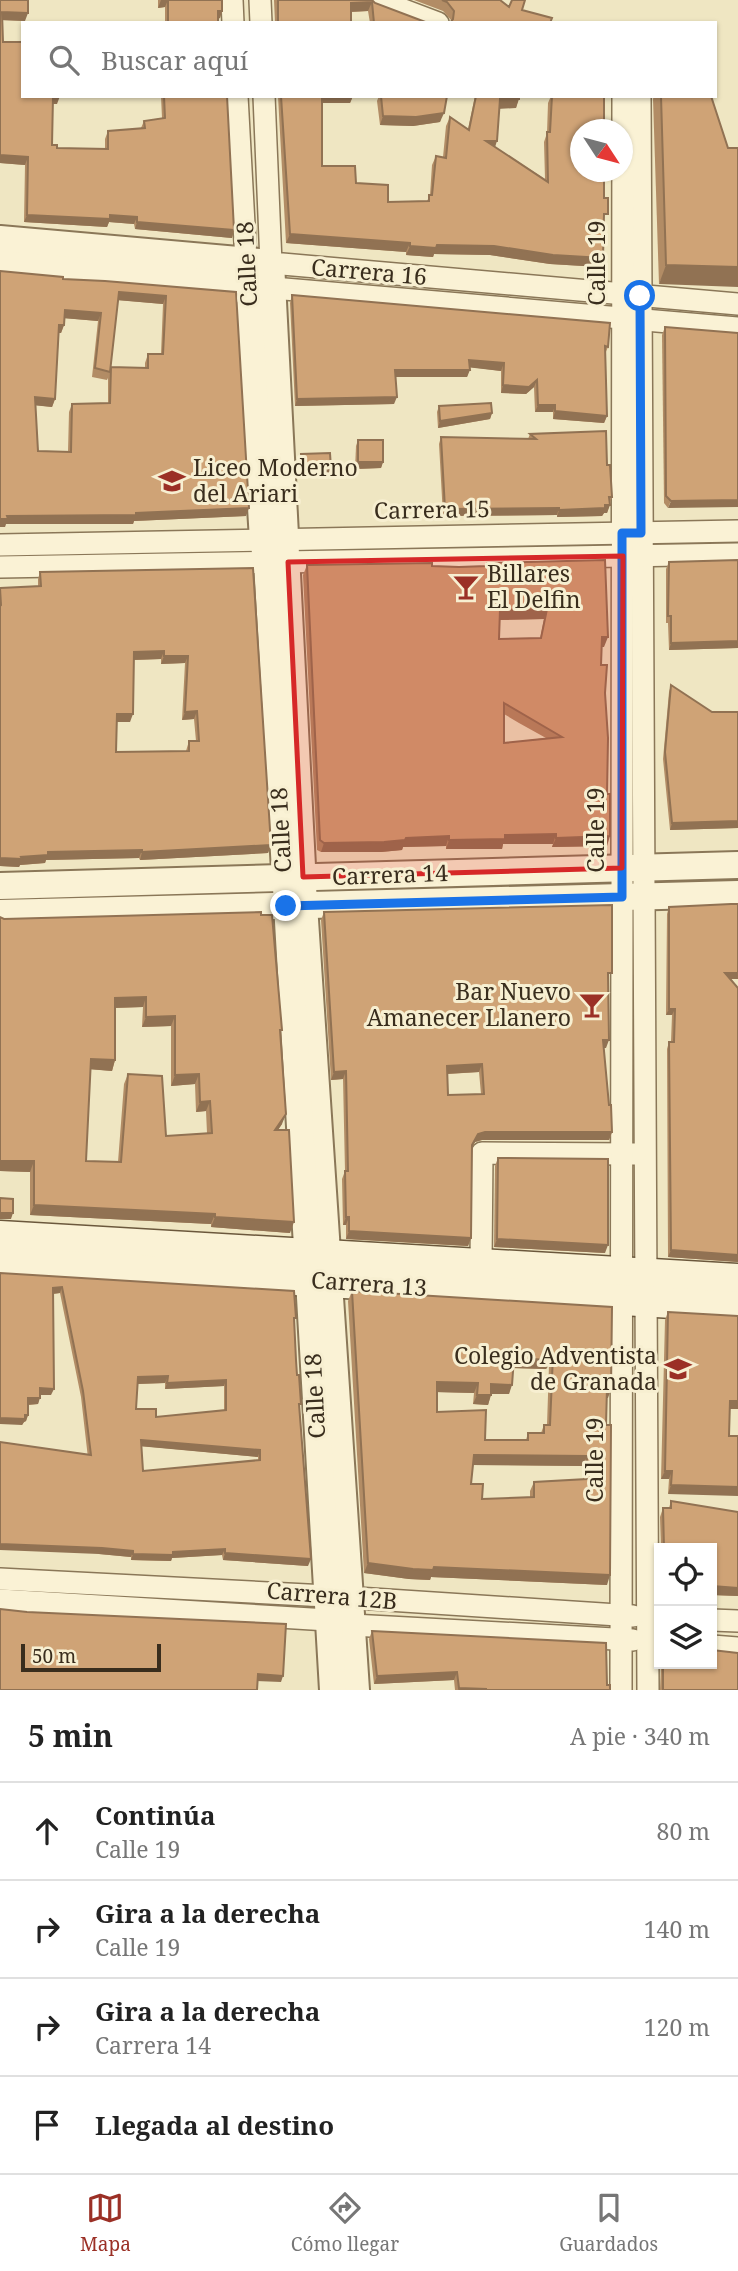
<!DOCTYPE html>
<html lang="es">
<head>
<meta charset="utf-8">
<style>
  :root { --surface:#fff; --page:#f6f6f6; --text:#222; --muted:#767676; --line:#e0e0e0; --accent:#9b3026 }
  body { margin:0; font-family:"Noto Serif",serif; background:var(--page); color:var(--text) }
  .controls { position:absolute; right:21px; bottom:21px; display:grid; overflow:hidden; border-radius:0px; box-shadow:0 2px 5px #0004 }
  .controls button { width:63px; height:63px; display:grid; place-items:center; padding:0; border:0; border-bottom:2px solid var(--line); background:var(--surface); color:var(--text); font:35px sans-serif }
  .compass { position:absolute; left:570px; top:119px; width:63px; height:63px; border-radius:50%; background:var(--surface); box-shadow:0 2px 5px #0004; rotate:126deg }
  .scale { position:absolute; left:21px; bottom:18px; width:140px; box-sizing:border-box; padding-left:7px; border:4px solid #392d1d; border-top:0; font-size:19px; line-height:24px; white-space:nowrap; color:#392d1d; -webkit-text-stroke:5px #f7efd1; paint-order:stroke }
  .stop { position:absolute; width:21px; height:21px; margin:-16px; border:5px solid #1a73e8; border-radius:50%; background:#fff }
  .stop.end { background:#1a73e8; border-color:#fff; box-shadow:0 2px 7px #0008 }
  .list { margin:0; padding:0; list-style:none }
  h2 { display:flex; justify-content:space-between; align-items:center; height:91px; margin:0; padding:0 28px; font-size:30px }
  h2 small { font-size:23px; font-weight:400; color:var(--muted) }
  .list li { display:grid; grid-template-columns:46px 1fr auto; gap:21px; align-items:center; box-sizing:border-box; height:98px; padding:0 28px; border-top:2px solid var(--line) }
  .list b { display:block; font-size:26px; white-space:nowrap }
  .list p { margin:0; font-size:23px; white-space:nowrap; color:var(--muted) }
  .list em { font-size:23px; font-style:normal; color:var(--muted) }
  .icon { flex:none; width:38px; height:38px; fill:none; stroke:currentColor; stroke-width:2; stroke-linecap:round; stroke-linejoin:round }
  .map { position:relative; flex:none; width:738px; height:1690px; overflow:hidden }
  .search { position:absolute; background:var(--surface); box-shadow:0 2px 5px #0004; left:21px; right:21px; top:21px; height:77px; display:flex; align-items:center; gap:18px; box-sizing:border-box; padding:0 24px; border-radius:0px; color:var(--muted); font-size:26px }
  .sheet { height:483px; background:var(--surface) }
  nav { display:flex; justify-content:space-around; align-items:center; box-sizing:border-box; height:98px; border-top:2px solid var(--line); background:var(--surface); font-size:19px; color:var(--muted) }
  nav a { display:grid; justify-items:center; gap:4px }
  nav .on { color:var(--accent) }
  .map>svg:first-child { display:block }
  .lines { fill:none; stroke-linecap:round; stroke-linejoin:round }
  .minor-casing { stroke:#8a7758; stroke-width:24 }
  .tertiary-casing { stroke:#8a7758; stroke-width:30 }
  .secondary-casing { stroke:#6b583c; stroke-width:33 }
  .minor { stroke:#faf2d5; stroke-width:21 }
  .tertiary { stroke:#faf2d5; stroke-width:26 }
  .secondary { stroke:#faf2d5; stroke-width:30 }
  .wall { fill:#b28c65; fill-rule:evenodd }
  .shaded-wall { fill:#917253 }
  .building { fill:#cfa376; stroke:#917253; stroke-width:2; fill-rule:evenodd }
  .route { stroke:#1a73e8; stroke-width:9 }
  .marked { fill:#d62828; fill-opacity:0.2; stroke:#d62828; stroke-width:5; stroke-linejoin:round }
  .labels { text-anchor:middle; stroke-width:6; stroke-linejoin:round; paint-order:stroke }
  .street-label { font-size:23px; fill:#392d1d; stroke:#f7efd1 }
  .poi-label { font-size:23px; fill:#392d1d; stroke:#f7efd1; text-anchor:start }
</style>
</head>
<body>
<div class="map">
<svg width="738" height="1690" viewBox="0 0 738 1690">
  <rect width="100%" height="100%" fill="#efe6c2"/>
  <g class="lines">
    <g class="minor-casing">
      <g id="minor">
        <polyline points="232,0 233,23"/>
        <polyline points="260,0 261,23"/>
        <polyline points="377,0 438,23"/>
        <polyline points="237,96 246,261"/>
        <polyline points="264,96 271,263 738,304"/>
        <polyline points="637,96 640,97 648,1690"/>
        <polyline points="273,288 738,328"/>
        <polyline points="0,545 738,531"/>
        <polyline points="0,567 738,554"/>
        <polyline points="481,1264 482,1153 635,1154"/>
        <polyline points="0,1579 327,1596 633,1616"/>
        <polyline points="0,1600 328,1620 352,1625 633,1640"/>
        <polyline points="712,1620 738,1621"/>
        <polyline points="712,1646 738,1648"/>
        <polyline points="621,1690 623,96"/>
      </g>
    </g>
    <g class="tertiary-casing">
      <g id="tertiary">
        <polyline points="0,239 271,263 304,905 356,1690"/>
        <polyline points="246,261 263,540 267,563 333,1690"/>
        <polyline points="0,264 263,287"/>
        <polyline points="0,886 738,865"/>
        <polyline points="0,913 738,894"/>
      </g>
    </g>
    <g class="secondary-casing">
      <g id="secondary">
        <polyline points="0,1236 738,1279"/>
        <polyline points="0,1262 738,1307"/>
      </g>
    </g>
    <use href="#minor" class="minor"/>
    <use href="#tertiary" class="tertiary"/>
    <use href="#secondary" class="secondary"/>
  </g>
  <g class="wall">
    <polygon points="0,0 25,21 2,20 3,42 23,96 57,104 52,104 52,145 57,148 105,149 105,139 108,131 141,128 144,121 162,118 161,96 227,96 234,230 232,238 135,229 134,224 109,222 107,227 24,222 25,165 0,163"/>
    <polygon points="158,0 222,0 222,11 220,18 218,19 218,23 165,23 165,7 158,8"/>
    <polygon points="274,0 372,0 375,3 428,23 370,23 368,11 351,12 351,23 275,23"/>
    <polygon points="414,0 500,0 509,7 522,10 450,23 451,20 443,11"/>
    <polygon points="278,96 353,96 350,103 322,103 322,166 388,202 427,201 430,195 432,165 436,156 443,157 446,126 450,117 468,129 475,96 519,96 516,108 499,108 495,147 545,179 544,142 547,133 548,103 551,96 604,96 603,258 600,267 550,264 490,255 434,254 433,257 406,255 406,252 286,243"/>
    <polygon points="379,96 447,96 440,122 413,126 380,125 377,101"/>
    <polygon points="654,96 711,96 728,148 659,284 653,99"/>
    <path d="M63,279L236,292L246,516L134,521L133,524H6L5,527ZM118,300L163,304L161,354H148L145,363V368L110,367ZM64,318L98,321L92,377L107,380L108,378V403L72,404L69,412L68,452L38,451L35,405L52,407L55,399L59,333H61L64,325Z"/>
    <polygon points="292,295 608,347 605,354 607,416 604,423 553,419 553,412 535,412 534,387 526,394 501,393 501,371 470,367 467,377 396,377 394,404 295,406 290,303"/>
    <polygon points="665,327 738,333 668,508 664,503 662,335"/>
    <polygon points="439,406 492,413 490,419 438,428 437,412"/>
    <polygon points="530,434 607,465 612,497 607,513 604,513 602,516 557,517 557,515 443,516 439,444 441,437 528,439"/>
    <polygon points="358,440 383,462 381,468 355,469 356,446"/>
    <polygon points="301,454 331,468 328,474 300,475 299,460"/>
    <polygon points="738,560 738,648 669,650 668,623 666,623 666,569 669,562"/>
    <path d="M487,563L604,647H602L601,665L605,693L607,846L552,847L553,844H503L502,849H446V846L403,847L402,850L381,852H321L317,850L303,575L307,565L432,566L459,567L486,566ZM544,619L540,639H499L500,620ZM504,714L519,723L546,738L504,743Z"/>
    <path d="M253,568L271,845L268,853L140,860L139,858L46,860L45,863L20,865L19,867L0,866V590L38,586V579L40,572ZM161,659V664L185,663L182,720L194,719L196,741H189L186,751L116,752L117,722H130L134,660Z"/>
    <polygon points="671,685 712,712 738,712 738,828 670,830 663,759 669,692"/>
    <polygon points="738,904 738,979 731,979 738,988 738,1262 668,1257 667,1049 669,1042 671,1042 672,1015 666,1015 667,914 669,907"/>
    <path d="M324,912L609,981L606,1048H603L612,1132L609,1140H482L475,1142L472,1148L471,1238L468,1246L346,1239V1225H343L342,1179L345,1171L343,1079L331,1080L321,920ZM479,1072L481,1094L448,1095V1074Z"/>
    <path d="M0,917L280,1035L282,1124L278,1130L290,1233L211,1227V1224L30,1215V1172L0,1171ZM143,1007L142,1027L171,1026V1086L195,1084L196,1112L206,1111L207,1133L166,1136L128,1074L124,1084L118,1162L86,1161L90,1069L112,1071L115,1060V1008Z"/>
    <polygon points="498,1158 605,1253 494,1247 495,1166"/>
    <path d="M0,1273L294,1324L308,1566L223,1560L222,1555L172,1558L171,1561L131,1560V1557L99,1554L81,1397L60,1293L53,1294L51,1395H40L38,1404L28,1405V1415L26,1421L24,1422L22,1425ZM165,1383V1389L224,1386V1411L156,1417L136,1409L137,1384ZM141,1446L258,1457V1460L143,1471Z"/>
    <path d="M352,1291L612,1307L611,1389L607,1398L606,1425L607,1585L431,1577L430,1580L409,1579L364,1573L348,1301ZM549,1365L547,1425H544L541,1433H528L526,1440H485L437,1412V1392L474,1393L473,1404L488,1405L491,1394H509L513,1368L546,1369ZM473,1465L583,1466V1480L534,1482L530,1491V1497L482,1499L471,1484Z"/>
    <polygon points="668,1312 738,1409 730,1409 668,1494 669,1479 661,1479 665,1320"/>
    <polygon points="671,1501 738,1512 738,1596 712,1595 712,1548 661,1548 660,1517 663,1508 669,1508"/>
    <polygon points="372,1631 607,1685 610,1690 455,1690 454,1680 374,1684 369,1639"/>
    <polygon points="713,1651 738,1690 660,1690 661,1664 712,1664"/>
  </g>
  <g class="shaded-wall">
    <polygon points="161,0 168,0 165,7 158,8"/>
    <polygon points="372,2 368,11 347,12 351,3"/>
    <polygon points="218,11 222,11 220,18 215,19"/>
    <polygon points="2,12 28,13 25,21 0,20"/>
    <polygon points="60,96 57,104 50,104 53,97"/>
    <polygon points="321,96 353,96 350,103 318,103"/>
    <polygon points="500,99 519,99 516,108 497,109"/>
    <polygon points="444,113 440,122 413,126 380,125 383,116"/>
    <polygon points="486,141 497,141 494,150"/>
    <polygon points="0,155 28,157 25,165 0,163"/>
    <polygon points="27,215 110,215 137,217 134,224 109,222 107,227 24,222"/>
    <polygon points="137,222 234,230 232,238 135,229"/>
    <polygon points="290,234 410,243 406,252 286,243"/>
    <polygon points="437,245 494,246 603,258 600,267 550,264 490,255 434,254 433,257 406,255 410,246"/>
    <polygon points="666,265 738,267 738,287 659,284"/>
    <polygon points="119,292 166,296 163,304 116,300"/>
    <polygon points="65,310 101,313 98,321 62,318"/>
    <polygon points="59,325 64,325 61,333 56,333"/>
    <polygon points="469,360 504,363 501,371 466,367"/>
    <polygon points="395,370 470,370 467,377 393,377"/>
    <polygon points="537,380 534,387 526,394 501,393 503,385"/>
    <polygon points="35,397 55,399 52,407 32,405"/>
    <polygon points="397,397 394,404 295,406 297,399"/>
    <polygon points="538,405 555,405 553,412 535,412"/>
    <polygon points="555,411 607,416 604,423 553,419"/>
    <polygon points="492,413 490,419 438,428 440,421"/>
    <polygon points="358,462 383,462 381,468 355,469"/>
    <polygon points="302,468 331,468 328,474 300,475"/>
    <polygon points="738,500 738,507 668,508 671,501"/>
    <polygon points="610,505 607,513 604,513 602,516 557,517 559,510"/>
    <polygon points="249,508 246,516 134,521 133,524 6,524 5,527 0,527 0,519 7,516"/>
    <polygon points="559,508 557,515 443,516 445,509"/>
    <polygon points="547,609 544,619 496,620 500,610"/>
    <polygon points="602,637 608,637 604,647 598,647"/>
    <polygon points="738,641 738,648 669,650 671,643"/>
    <polygon points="164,651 161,659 131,660 134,652"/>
    <polygon points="164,656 188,656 185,663 161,664"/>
    <polygon points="197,711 194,719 182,720 185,712"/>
    <polygon points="117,714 133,714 130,722 114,722"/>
    <polygon points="738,821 738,828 670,830 672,823"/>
    <polygon points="556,834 553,844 503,844 502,849 446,849 449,840 505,835"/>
    <polygon points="449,836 446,846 403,847 402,850 381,852 321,852 324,843 406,838"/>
    <polygon points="610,836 607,846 552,847 556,838"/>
    <polygon points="271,845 268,853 140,860 142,852"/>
    <polygon points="142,850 139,858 46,860 45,863 20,865 19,867 0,866 0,858 21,857 48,852"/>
    <polygon points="725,973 738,973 738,979 723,979"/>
    <polygon points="146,997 143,1007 111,1008 115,998"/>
    <polygon points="669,1009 675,1009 672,1015 666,1015"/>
    <polygon points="175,1016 171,1026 142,1027 146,1017"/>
    <polygon points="603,1040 609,1040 606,1048 600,1048"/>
    <polygon points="91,1059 115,1060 112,1071 87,1069"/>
    <polygon points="482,1064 479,1072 444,1074 447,1066"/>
    <polygon points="346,1071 343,1079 331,1080 334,1072"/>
    <polygon points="199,1074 195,1084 171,1086 175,1075"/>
    <polygon points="210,1101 206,1111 196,1112 200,1102"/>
    <polygon points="286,1114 282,1124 271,1140 275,1130"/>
    <polygon points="485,1132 612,1132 609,1140 482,1140 475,1142 469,1153 478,1134"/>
    <polygon points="0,1161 34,1161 30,1172 0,1171"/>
    <polygon points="34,1205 215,1214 211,1224 30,1215"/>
    <polygon points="3,1212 13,1213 11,1219 0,1219 0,1213"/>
    <polygon points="215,1217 294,1222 290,1233 211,1227"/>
    <polygon points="346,1217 349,1217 346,1225 343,1225"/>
    <polygon points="349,1231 471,1238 468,1246 346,1239"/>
    <polygon points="497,1239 608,1245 605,1253 494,1247"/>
    <polygon points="671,1250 738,1255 738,1262 668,1257"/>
    <polygon points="62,1287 60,1293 51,1294 53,1288"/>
    <polygon points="553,1355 549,1365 546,1369 510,1368 514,1358"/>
    <polygon points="168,1376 165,1383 136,1384 138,1377"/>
    <polygon points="226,1380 224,1386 165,1389 167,1383"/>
    <polygon points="437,1382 478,1383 474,1393 434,1392"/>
    <polygon points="491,1384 512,1385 509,1394 488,1394"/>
    <polygon points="40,1388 54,1389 51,1395 38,1395"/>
    <polygon points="607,1388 611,1389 608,1398 604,1398"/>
    <polygon points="477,1395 491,1395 488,1405 473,1404"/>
    <polygon points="28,1398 40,1398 38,1404 25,1405"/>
    <polygon points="730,1401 738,1401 738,1409 727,1409"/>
    <polygon points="28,1415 26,1421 24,1422 22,1425 0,1424 0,1418"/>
    <polygon points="141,1440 260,1450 258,1457 138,1446"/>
    <polygon points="474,1455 587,1456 583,1466 470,1465"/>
    <polygon points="665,1471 672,1471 669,1479 661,1479"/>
    <polygon points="671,1485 738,1487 738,1496 668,1494"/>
    <polygon points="0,1544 102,1548 133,1551 131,1557 99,1554 0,1550"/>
    <polygon points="225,1549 222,1555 172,1558 171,1561 131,1560 133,1554"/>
    <polygon points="225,1553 311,1559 308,1566 223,1560"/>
    <polygon points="368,1563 434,1567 610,1575 607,1585 431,1577 430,1580 409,1579 364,1573"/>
    <polygon points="712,1586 738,1588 738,1596 712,1595"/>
    <polygon points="457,1672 454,1680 374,1684 377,1676"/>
    <polygon points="258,1674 283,1676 281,1682 256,1681"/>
    <polygon points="459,1688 486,1689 485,1690 458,1690"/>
  </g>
  <g class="building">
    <polygon points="0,0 28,0 28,13 2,12 3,42 23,42 23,96 60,96 53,97 52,145 57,145 57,148 108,149 108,131 145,128 144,121 165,118 164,96 227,96 234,230 137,222 137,217 110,215 110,219 27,215 28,157 0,155"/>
    <polygon points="168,0 222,0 222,11 218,11 218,23 168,23"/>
    <polygon points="278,0 372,0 375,3 428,23 374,23 372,2 351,3 351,23 278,23"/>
    <polygon points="442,0 500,0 509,7 512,0 525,0 522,10 552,18 550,23 450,23 453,19 454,11 447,2"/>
    <polygon points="281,96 322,96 322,166 355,166 356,183 388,185 388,202 429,201 429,195 432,195 436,156 446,158 450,117 469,130 476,96 519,96 519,99 500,99 497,141 486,141 548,182 547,132 550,132 552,96 604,96 604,130 580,130 580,172 604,172 604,198 608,198 608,214 604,214 603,258 553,255 494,246 437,245 436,248 410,246 410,243 290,234"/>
    <polygon points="381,96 447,96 444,113 416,117 383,116"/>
    <polygon points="661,96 711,96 728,148 738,148 738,267 666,265"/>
    <path d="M0,271L63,277V279L105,281L236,292L249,508L136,513V515L7,516L8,519H0ZM119,292L166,296L163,354H148V368L111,367L110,403L72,404L71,452L38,451L35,397L55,399L59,325H64L65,310L101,313L95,368L110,372Z"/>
    <polygon points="292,295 610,323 608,347 605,346 607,416 555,411 555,405 538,405 537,380 529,387 503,385 504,363 469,360 470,370 395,370 397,397 297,399"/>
    <polygon points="665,327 738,333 738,500 671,501 666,496"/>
    <polygon points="491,403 492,413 440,421 439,406"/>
    <polygon points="606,431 607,465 610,465 612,497 609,497 610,505 605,505 605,508 559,510 559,508 445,509 441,437 536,439 530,434"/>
    <rect x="358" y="440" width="25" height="22"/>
    <polygon points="330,453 331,468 302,468 301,454"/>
    <path d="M605,560L608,637H602L601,665H607L605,693L608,738L607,794H610V836L556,838V834L505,835V839L449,840V836L406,838L405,840L384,842L324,843L320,840L307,565L432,563V566L459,567L487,566V563ZM547,609L541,638L499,639L500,610ZM504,703L562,737L504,743Z"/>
    <polygon points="738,560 738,641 671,643 671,616 668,616 669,562"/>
    <path d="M253,568L271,845L142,852V850L48,852V855L21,857L22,859L0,858V606L1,605L0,588L41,586L40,572ZM164,651V656H188L185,712L197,711L199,741H189V751L116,752L117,714H133L134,652Z"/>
    <polygon points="671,685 712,712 738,712 738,821 672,823 665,752"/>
    <polygon points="731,904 738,904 738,973 725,973 738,988 738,1255 671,1250 669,1042 674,1042 675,1009 669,1009 669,907"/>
    <path d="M612,905V973H608L609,1040H603L609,1105H611L612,1132H485L478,1134L472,1145L471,1238L349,1231V1217H346L345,1171H348L346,1071L334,1072L324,912ZM482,1064L484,1094L448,1095L447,1066Z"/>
    <path d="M261,912V915H272L282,1030H280L286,1114L275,1130H289L294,1222L215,1217V1214L34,1205V1161H0V917L4,919ZM146,997V1017L175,1016V1075L199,1074L200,1102L210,1101L212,1133L166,1136L162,1076L128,1074L121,1162L86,1161L91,1059L115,1060V998Z"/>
    <polygon points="498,1158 608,1159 608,1245 497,1239"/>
    <polygon points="0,1198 13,1199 13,1213 0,1213"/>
    <path d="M0,1273L294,1291L296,1318H294L296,1360L297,1375H299L301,1404H299L311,1559L225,1553V1549L173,1552V1555L133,1554V1551L102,1548L0,1544V1442L91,1455L83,1391L62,1287L53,1288L54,1389L40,1388V1398H28V1415H25V1419L0,1418ZM168,1376L167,1383L226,1380V1410L156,1417V1409H136L138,1377ZM141,1440L260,1450V1460L143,1471Z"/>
    <path d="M352,1291L612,1307L611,1389L607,1388L606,1425H611L610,1575L434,1567L433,1570L413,1569L368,1563ZM553,1355L550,1425H544V1433H528V1440H485L486,1410L437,1412V1382L478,1383L477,1395H491V1384L512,1385L514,1358L550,1360ZM474,1455L587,1456V1479L534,1482V1497L482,1499L483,1484H471Z"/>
    <polygon points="668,1312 738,1316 738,1401 730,1401 729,1436 738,1436 738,1487 671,1485 672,1471 665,1471"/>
    <polygon points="671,1501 738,1512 738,1588 712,1586 712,1548 664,1548 663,1508 671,1508"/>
    <polygon points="0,1609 27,1612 286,1624 283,1676 258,1674 257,1690 0,1690"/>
    <polygon points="372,1631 606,1643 607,1685 610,1685 610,1690 486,1690 486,1689 459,1688 457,1672 377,1676"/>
    <polygon points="712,1650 738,1653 738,1690 663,1690 663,1664 712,1664"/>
  </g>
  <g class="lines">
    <polyline class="route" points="286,906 622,897 622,533 641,533 640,296"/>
  </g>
  <path class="marked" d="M623,556L622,868L303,877L288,562Z"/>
  <defs>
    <g id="school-bare" transform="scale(2.1)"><path d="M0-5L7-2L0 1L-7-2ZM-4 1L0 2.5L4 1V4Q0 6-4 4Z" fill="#9b3026" stroke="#f7efd1" stroke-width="2.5" paint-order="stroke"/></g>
    <g id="bar-bare" transform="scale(2.1)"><path d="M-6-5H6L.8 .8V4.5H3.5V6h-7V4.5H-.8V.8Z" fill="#9b3026" stroke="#f7efd1" stroke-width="2.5" paint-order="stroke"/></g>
  </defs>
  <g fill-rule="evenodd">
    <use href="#school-bare" x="172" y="481"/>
    <use href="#bar-bare" x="466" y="587"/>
    <use href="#bar-bare" x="592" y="1005"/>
    <use href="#school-bare" x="678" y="1369"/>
  </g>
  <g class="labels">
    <g class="street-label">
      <text transform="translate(597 263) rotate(-90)" y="8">Calle 19</text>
      <text transform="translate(247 264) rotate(-93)" y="8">Calle 18</text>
      <text transform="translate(369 272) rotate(5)" y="8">Carrera 16</text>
      <text transform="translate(432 510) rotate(-1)" y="8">Carrera 15</text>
      <text transform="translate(281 830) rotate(-93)" y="8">Calle 18</text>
      <text transform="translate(596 830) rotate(-90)" y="8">Calle 19</text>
      <text transform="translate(390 875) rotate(-2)" y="8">Carrera 14</text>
      <text transform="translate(369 1284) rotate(4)" y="8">Carrera 13</text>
      <text transform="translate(315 1396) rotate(-93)" y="8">Calle 18</text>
      <text transform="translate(595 1460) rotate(-90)" y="8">Calle 19</text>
      <text transform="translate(332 1596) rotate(5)" y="8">Carrera 12B</text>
    </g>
    <g class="poi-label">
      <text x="193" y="476">Liceo Moderno<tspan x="193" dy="26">del Ariari</tspan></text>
      <text x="487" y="582">Billares<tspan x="487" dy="26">El Delfin</tspan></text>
      <text x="571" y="1000" text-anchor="end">Bar Nuevo<tspan x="571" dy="26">Amanecer Llanero</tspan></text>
      <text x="657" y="1364" text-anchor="end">Colegio Adventista<tspan x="657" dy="26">de Granada</tspan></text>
    </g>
  </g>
</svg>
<div class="controls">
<button><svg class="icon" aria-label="locate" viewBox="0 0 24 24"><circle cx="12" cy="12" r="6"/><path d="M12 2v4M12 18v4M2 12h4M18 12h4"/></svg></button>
<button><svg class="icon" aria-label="layers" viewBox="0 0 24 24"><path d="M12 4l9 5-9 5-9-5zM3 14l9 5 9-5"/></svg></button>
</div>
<svg class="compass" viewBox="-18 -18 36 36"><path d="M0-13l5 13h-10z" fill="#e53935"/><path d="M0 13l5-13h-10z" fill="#767676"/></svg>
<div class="scale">50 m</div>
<div class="stop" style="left:640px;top:296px"></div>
<div class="stop end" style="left:286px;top:906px"></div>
<div class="search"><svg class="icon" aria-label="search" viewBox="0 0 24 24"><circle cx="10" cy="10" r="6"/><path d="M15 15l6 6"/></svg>Buscar aquí</div>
</div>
<section class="sheet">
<h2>5 min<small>A pie · 340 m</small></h2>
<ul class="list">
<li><svg class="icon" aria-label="ahead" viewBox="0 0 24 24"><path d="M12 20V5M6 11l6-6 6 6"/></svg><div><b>Continúa</b><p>Calle 19</p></div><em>80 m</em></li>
<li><svg class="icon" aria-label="right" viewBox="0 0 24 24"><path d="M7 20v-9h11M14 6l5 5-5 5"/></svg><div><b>Gira a la derecha</b><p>Calle 19</p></div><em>140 m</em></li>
<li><svg class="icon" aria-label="right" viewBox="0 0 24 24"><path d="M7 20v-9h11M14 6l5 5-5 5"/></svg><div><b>Gira a la derecha</b><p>Carrera 14</p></div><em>120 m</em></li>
<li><svg class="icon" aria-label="arrive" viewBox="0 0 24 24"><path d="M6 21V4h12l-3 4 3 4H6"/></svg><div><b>Llegada al destino</b></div></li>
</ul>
</section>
<nav>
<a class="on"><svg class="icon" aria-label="map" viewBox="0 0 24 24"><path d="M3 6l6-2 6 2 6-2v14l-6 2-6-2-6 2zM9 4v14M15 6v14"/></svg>Mapa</a>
<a><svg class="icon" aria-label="directions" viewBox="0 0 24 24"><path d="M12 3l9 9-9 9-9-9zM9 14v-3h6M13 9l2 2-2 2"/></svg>Cómo llegar</a>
<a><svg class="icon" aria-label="saved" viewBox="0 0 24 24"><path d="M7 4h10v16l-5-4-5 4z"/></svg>Guardados</a>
</nav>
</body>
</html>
